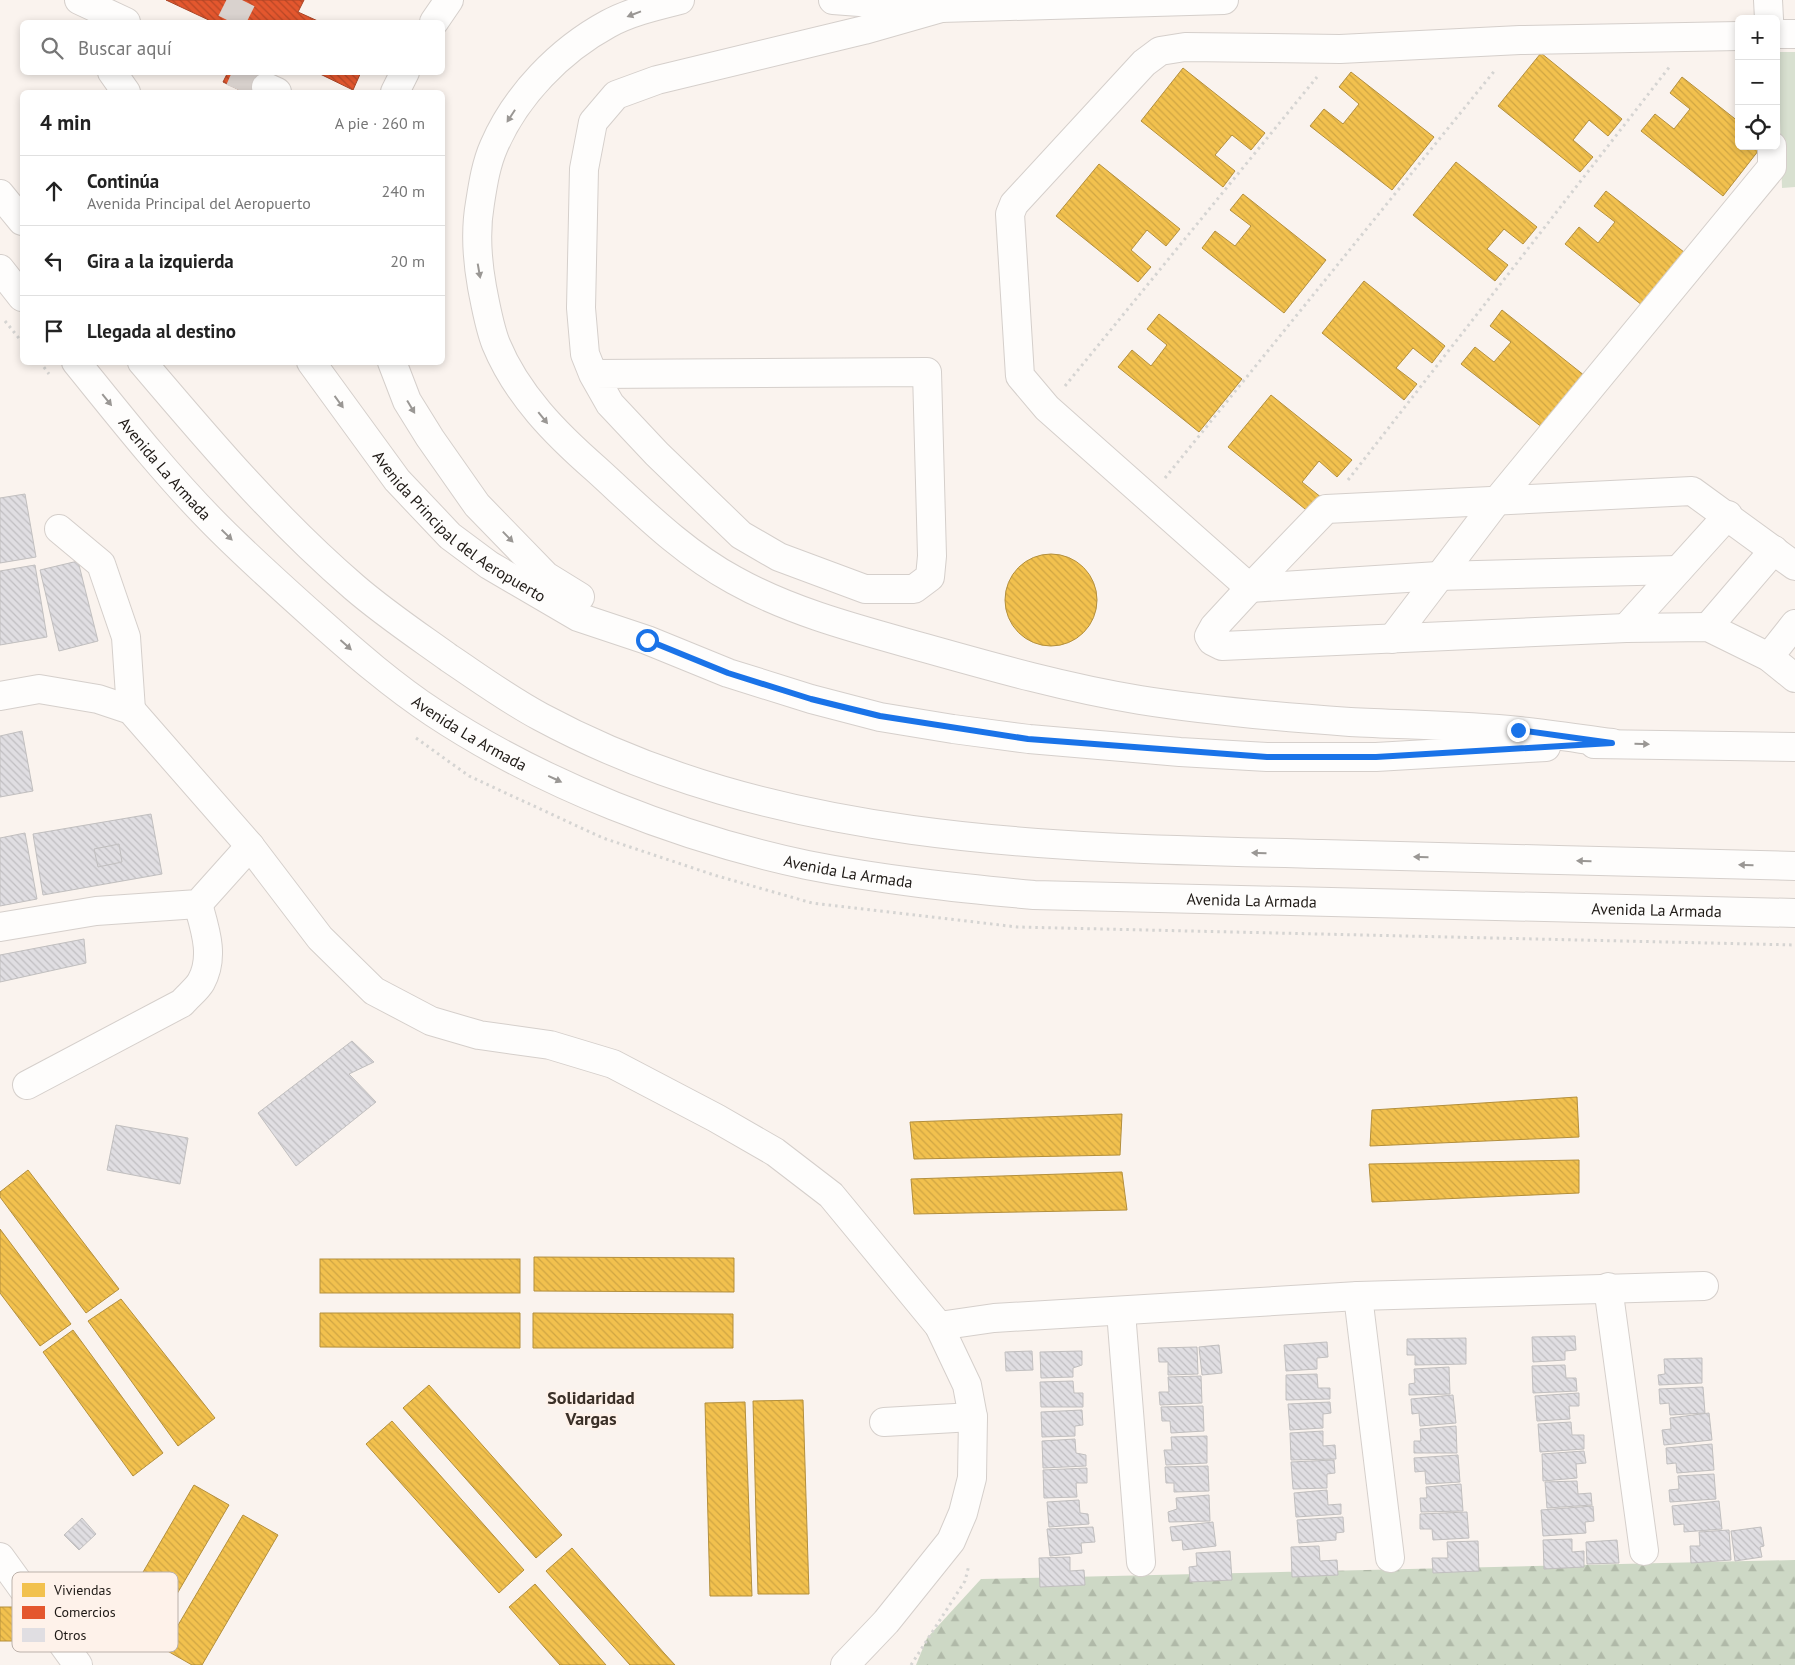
<!DOCTYPE html>
<html lang="es">
<head>
<meta charset="utf-8">
<style>
  :root { --surface:#fff; --page:#f6f6f6; --text:#222; --muted:#767676; --line:#e0e0e0 }
  body { margin:0; font-family:"PT Sans",sans-serif; background:var(--page); color:var(--text) }
  .controls { position:absolute; right:15px; top:15px; display:grid; overflow:hidden; border-radius:8px; box-shadow:0 2px 8px #0003 }
  .controls button { width:45px; height:45px; display:grid; place-items:center; padding:0; border:0; border-bottom:1px solid var(--line); background:var(--surface); color:var(--text); font:25px sans-serif }
  .stop { position:absolute; width:15px; height:15px; margin:-11px; border:4px solid #1a73e8; border-radius:50%; background:#fff }
  .stop.end { background:#1a73e8; border-color:#fff; box-shadow:0 1px 5px #0008 }
  .list { margin:0; padding:0; list-style:none }
  h2 { display:flex; justify-content:space-between; align-items:center; height:65px; margin:0; padding:0 20px; font-size:21px }
  h2 small { font-size:16px; font-weight:400; color:var(--muted) }
  .list li { display:grid; grid-template-columns:32px 1fr auto; gap:15px; align-items:center; box-sizing:border-box; height:70px; padding:0 20px; border-top:1px solid var(--line) }
  .list b { display:block; font-size:19px; white-space:nowrap }
  .list p { margin:0; font-size:16px; white-space:nowrap; color:var(--muted) }
  .list em { font-size:16px; font-style:normal; color:var(--muted) }
  .icon { flex:none; width:28px; height:28px; fill:none; stroke:currentColor; stroke-width:2; stroke-linecap:round; stroke-linejoin:round }
  .map { position:relative; flex:none; width:1795px; height:1665px; overflow:hidden }
  .search { position:absolute; background:var(--surface); box-shadow:0 2px 8px #0003; left:20px; top:20px; width:425px; height:55px; display:flex; align-items:center; gap:12px; box-sizing:border-box; padding:0 18px; border-radius:8px; color:var(--muted); font-size:19px }
  .panel { position:absolute; background:var(--surface); box-shadow:0 2px 8px #0003; left:20px; top:90px; width:425px; height:275px; border-radius:8px }
  .map>svg:first-child { display:block }
  .forest { fill:url(#forest-firs) }
  .pitch { fill:#d8e0d0 }
  .homes { fill:url(#homes-back-hatch); stroke:#b38f3d }
  .shops { fill:url(#shops-back-hatch); stroke:#a94527 }
  .building { fill:url(#building-back-hatch); stroke:#c1bfbf }
  .lines { fill:none; stroke-linecap:round; stroke-linejoin:round }
  .minor-tunnel { stroke:#d9d2ce; stroke-width:28; stroke-dasharray:28 14; stroke-linecap:butt }
  .minor-casing { stroke:#d5cfcb; stroke-width:30 }
  .major-casing { stroke:#d5cfcb; stroke-width:30 }
  .path { stroke:#d5d4d2; stroke-width:3; stroke-dasharray:2.5 4; stroke-linecap:butt }
  .minor { stroke:#fefdfc; stroke-width:28 }
  .major { stroke:#fefdfc; stroke-width:28 }
  .oneway { fill:#9a9794 }
  .route { stroke:#1a73e8; stroke-width:6 }
  .labels { text-anchor:middle; stroke-width:5; stroke-linejoin:round; paint-order:stroke }
  .street-label { font-size:16px; fill:#1f1a16; stroke:#fef2ea }
  .neighbourhood-label { font-size:18px; font-weight:bold; fill:#3a2f27; stroke:#fef2ea }
  .key { fill:#fef2ea; stroke:#bbb1aa; stroke-width:1 }
  .key-label { font-size:14px; fill:#1f1a16 }
</style>
</head>
<body>
<div class="map">
<svg width="1795" height="1665" viewBox="0 0 1795 1665">
  <defs>
    <pattern id="forest-firs" width="22" height="20" patternUnits="userSpaceOnUse" patternTransform="scale(1.25)"><rect width="22" height="20" fill="#cdd8c5"/><path d="M5 1l3.5 6h-7zM16 11l3.5 6h-7z" fill="#b0b9a8"/></pattern>
    <pattern id="homes-back-hatch" width="6" height="6" patternUnits="userSpaceOnUse" patternTransform="scale(1.25)"><rect width="6" height="6" fill="#f2c14e"/><path d="M-1 5l2 2M0 0l6 6M5-1l2 2" fill="none" stroke="#cfa543"/></pattern>
    <pattern id="shops-back-hatch" width="6" height="6" patternUnits="userSpaceOnUse" patternTransform="scale(1.25)"><rect width="6" height="6" fill="#e4572e"/><path d="M-1 5l2 2M0 0l6 6M5-1l2 2" fill="none" stroke="#b84726"/></pattern>
    <pattern id="building-back-hatch" width="6" height="6" patternUnits="userSpaceOnUse" patternTransform="scale(1.25)"><rect width="6" height="6" fill="#e0dee2"/><path d="M-1 5l2 2M0 0l6 6M5-1l2 2" fill="none" stroke="#c0bec1"/></pattern>
  </defs>
  <rect width="100%" height="100%" fill="#faf3ee"/>
  <polygon class="forest" points="1795,1560 1795,1665 916,1665 927,1638 981,1579"/>
  <polygon class="pitch" points="1778,52 1795,52 1795,187 1782,188"/>
  <g class="homes">
    <polygon points="1541,53 1622,119 1608,136 1589,120 1573,140 1593,157 1580,172 1498,106"/>
    <polygon points="1183,68 1265,133 1251,150 1232,135 1215,155 1235,171 1223,187 1141,121"/>
    <polygon points="1351,72 1434,137 1392,190 1310,126 1324,109 1343,124 1359,104 1339,87"/>
    <polygon points="1682,77 1739,122 1739,146 1762,146 1723,196 1641,131 1655,114 1674,129 1690,109 1670,93"/>
    <polygon points="1456,162 1537,227 1523,244 1504,229 1487,249 1508,265 1495,281 1413,215"/>
    <polygon points="1099,164 1180,229 1166,246 1147,230 1131,250 1151,267 1138,282 1056,216"/>
    <polygon points="1606,191 1689,256 1647,309 1565,244 1579,227 1598,243 1615,222 1594,206"/>
    <polygon points="1243,194 1326,260 1284,313 1202,248 1215,231 1235,246 1251,226 1230,210"/>
    <polygon points="1364,281 1445,346 1432,363 1413,348 1396,368 1417,384 1404,400 1322,333"/>
    <polygon points="1502,310 1585,376 1543,428 1461,364 1475,347 1494,362 1511,342 1490,326"/>
    <polygon points="1159,314 1242,379 1199,432 1118,367 1132,350 1151,366 1167,345 1147,329"/>
    <polygon points="1271,395 1352,460 1337,477 1319,461 1302,482 1322,498 1310,513 1228,447"/>
    <circle cx="1051" cy="600" r="46"/>
    <polygon points="1577,1097 1579,1137 1370,1146 1372,1110"/>
    <polygon points="1122,1114 1120,1155 914,1159 910,1122"/>
    <polygon points="1579,1160 1579,1193 1372,1202 1369,1164"/>
    <polygon points="28,1170 119,1289 86,1313 0,1197 0,1192"/>
    <polygon points="1122,1172 1127,1210 914,1214 911,1179"/>
    <polygon points="0,1229 71,1324 40,1346 0,1293"/>
    <polygon points="534,1257 734,1258 734,1292 534,1291"/>
    <rect x="320" y="1259" width="200" height="34"/>
    <polygon points="121,1299 215,1418 178,1446 88,1321"/>
    <polygon points="320,1313 520,1313 520,1348 320,1347"/>
    <polygon points="533,1313 733,1314 733,1348 533,1348"/>
    <polygon points="73,1330 163,1453 133,1476 43,1352"/>
    <polygon points="429,1385 562,1535 536,1558 403,1408"/>
    <polygon points="803,1400 809,1594 758,1594 753,1401"/>
    <polygon points="745,1402 752,1596 710,1596 705,1403"/>
    <polygon points="392,1421 524,1570 499,1593 366,1444"/>
    <polygon points="194,1485 229,1505 150,1640 115,1620"/>
    <polygon points="243,1515 278,1535 202,1665 192,1665 164,1649"/>
    <polygon points="572,1548 664,1653 675,1665 630,1665 546,1571"/>
    <polygon points="535,1584 606,1665 560,1665 509,1607"/>
    <rect x="0" y="1607" width="22" height="34"/>
  </g>
  <g class="shops">
    <polygon points="166,0 304,0 298,12 320,22 213,22"/>
    <polygon points="228,72 274,72 264,92 244,92 223,82"/>
    <polygon points="316,72 361,72 353,90"/>
  </g>
  <g class="building">
    <polygon points="25,494 36,557 0,563 0,498"/>
    <polygon points="78,561 98,641 59,651 40,570"/>
    <polygon points="35,565 47,637 0,645 0,571"/>
    <polygon points="22,731 33,791 0,797 0,736"/>
    <polygon points="151,814 162,874 43,895 33,834"/>
    <polygon points="25,833 37,899 0,906 0,838"/>
    <polygon points="119,844 122,862 98,867 94,849"/>
    <polygon points="84,939 86,963 0,982 0,955"/>
    <polygon points="352,1041 374,1062 349,1074 376,1102 296,1166 258,1113"/>
    <polygon points="116,1125 188,1138 180,1184 107,1170"/>
    <polygon points="1575,1336 1576,1350 1565,1351 1565,1360 1533,1362 1532,1337"/>
    <polygon points="1466,1338 1466,1364 1415,1365 1415,1355 1407,1355 1407,1339"/>
    <polygon points="1327,1342 1328,1357 1317,1358 1317,1369 1286,1371 1284,1345"/>
    <polygon points="1219,1345 1222,1373 1202,1375 1199,1347"/>
    <polygon points="1197,1347 1198,1374 1168,1375 1168,1362 1159,1362 1158,1348"/>
    <polygon points="1032,1351 1033,1370 1006,1371 1005,1352"/>
    <polygon points="1082,1351 1082,1365 1073,1368 1073,1377 1041,1378 1040,1352"/>
    <polygon points="1702,1358 1702,1383 1659,1385 1658,1375 1665,1374 1664,1359"/>
    <polygon points="1565,1365 1566,1378 1576,1378 1577,1391 1533,1393 1532,1366"/>
    <polygon points="1449,1367 1450,1394 1409,1395 1409,1384 1415,1383 1414,1369"/>
    <polygon points="1317,1374 1318,1388 1330,1388 1330,1399 1286,1400 1286,1375"/>
    <polygon points="1201,1376 1202,1403 1160,1405 1159,1392 1169,1392 1168,1377"/>
    <polygon points="1073,1381 1074,1393 1083,1393 1083,1407 1041,1407 1040,1382"/>
    <polygon points="1703,1387 1705,1413 1670,1415 1669,1403 1660,1404 1659,1389"/>
    <polygon points="1579,1393 1579,1406 1569,1406 1570,1419 1537,1421 1535,1396"/>
    <polygon points="1453,1395 1456,1423 1420,1426 1419,1413 1412,1414 1411,1399"/>
    <polygon points="1330,1402 1331,1413 1323,1414 1323,1428 1290,1430 1288,1404"/>
    <polygon points="1203,1406 1204,1431 1171,1433 1170,1421 1162,1421 1161,1407"/>
    <polygon points="1082,1410 1083,1425 1075,1426 1075,1436 1042,1437 1041,1412"/>
    <polygon points="1709,1413 1712,1440 1664,1445 1662,1430 1671,1429 1670,1418"/>
    <polygon points="1571,1422 1572,1435 1584,1435 1584,1449 1540,1452 1538,1424"/>
    <polygon points="1456,1426 1457,1453 1414,1453 1414,1441 1421,1441 1420,1429"/>
    <polygon points="1323,1431 1323,1446 1335,1445 1336,1459 1291,1460 1290,1433"/>
    <polygon points="1207,1436 1207,1463 1166,1465 1164,1450 1172,1450 1171,1437"/>
    <polygon points="1075,1439 1076,1453 1086,1455 1086,1466 1043,1468 1042,1441"/>
    <polygon points="1712,1444 1714,1470 1677,1473 1676,1463 1667,1464 1666,1448"/>
    <polygon points="1584,1451 1586,1463 1576,1464 1577,1478 1543,1481 1542,1454"/>
    <polygon points="1458,1455 1460,1482 1426,1484 1425,1471 1415,1472 1414,1458"/>
    <polygon points="1334,1460 1335,1473 1327,1474 1327,1488 1293,1489 1291,1462"/>
    <polygon points="1208,1466 1209,1491 1174,1492 1174,1483 1166,1483 1165,1467"/>
    <polygon points="1087,1468 1087,1483 1076,1483 1077,1497 1044,1498 1043,1470"/>
    <polygon points="1714,1474 1716,1499 1670,1502 1669,1490 1679,1489 1678,1476"/>
    <polygon points="1577,1481 1578,1494 1591,1493 1592,1505 1547,1508 1545,1482"/>
    <polygon points="1461,1484 1463,1511 1421,1512 1420,1498 1427,1498 1426,1487"/>
    <polygon points="1327,1490 1328,1505 1341,1504 1341,1514 1296,1517 1294,1493"/>
    <polygon points="1209,1495 1210,1521 1169,1522 1168,1512 1177,1509 1176,1498"/>
    <polygon points="1079,1500 1080,1513 1088,1514 1089,1524 1049,1527 1047,1502"/>
    <polygon points="1719,1501 1722,1529 1684,1532 1684,1524 1674,1525 1672,1506"/>
    <polygon points="1593,1506 1594,1521 1585,1522 1586,1533 1543,1536 1541,1510"/>
    <polygon points="1467,1512 1469,1538 1433,1540 1432,1529 1420,1529 1420,1514"/>
    <polygon points="1343,1517 1344,1532 1336,1533 1336,1540 1299,1543 1297,1520"/>
    <polygon points="82,1518 96,1534 79,1550 64,1535"/>
    <polygon points="1213,1522 1216,1546 1183,1550 1182,1540 1172,1541 1170,1527"/>
    <polygon points="1093,1527 1095,1542 1081,1543 1082,1553 1050,1556 1047,1529"/>
    <polygon points="1761,1527 1764,1546 1760,1547 1762,1557 1735,1561 1731,1531"/>
    <polygon points="1729,1530 1731,1560 1691,1563 1690,1546 1700,1546 1699,1532"/>
    <polygon points="1572,1539 1572,1552 1584,1551 1584,1567 1544,1569 1543,1540"/>
    <polygon points="1617,1540 1619,1563 1587,1564 1586,1542"/>
    <polygon points="1478,1541 1479,1571 1433,1573 1432,1558 1448,1558 1447,1542"/>
    <polygon points="1319,1546 1320,1561 1337,1560 1338,1575 1292,1577 1291,1547"/>
    <polygon points="1230,1551 1232,1580 1190,1582 1189,1567 1197,1566 1196,1553"/>
    <polygon points="1070,1557 1070,1571 1084,1570 1085,1585 1040,1587 1039,1558"/>
  </g>
  <g class="lines">
    <g class="minor-tunnel">
      <polyline points="231,22 242,0"/>
      <polyline points="232,72 266,87"/>
    </g>
    <g class="minor-casing">
      <g id="minor">
        <polyline points="79,0 126,22"/>
        <path d="M680,0C656,6 630,12 608,24C560,50 516,95 494,146C486,164 483,184 480,203C475,231 477,259 482,287C486,307 489,326 496,344C517,395 556,434 596,469C640,509 682,552 734,580C793,613 861,630 925,648C996,668 1067,688 1140,700C1209,711 1280,717 1350,722C1406,725 1463,725 1519,731C1550,734 1581,739 1612,743"/>
        <polyline points="833,0 941,8 1224,0"/>
        <polyline points="1768,0 1769,19"/>
        <polyline points="434,22 449,0"/>
        <polyline points="1776,34 1795,34"/>
        <polyline points="112,72 126,92"/>
        <polyline points="266,87 277,92"/>
        <polyline points="395,92 405,72"/>
        <path id="s1" d="M311,362L397,480L450,536L489,565L578,617L647,640L728,673L811,699L880,717L953,729L1029,739L1180,752L1267,757H1376L1546,747"/>
        <polyline points="392,362 407,401 430,438 477,505 546,576 580,597"/>
        <polyline points="593,374 927,372 932,556 930,577 914,589 865,589 779,557 741,535 657,454 610,404 593,374 585,354 581,308 584,169 593,122 616,95 657,80 864,30 941,8"/>
        <polyline points="59,529 101,564 126,637 131,710"/>
        <polyline points="1795,566 1692,491 1326,509 1250,588 1214,627 1209,636 1212,641 1222,646 1626,628 1708,627 1769,657 1795,678"/>
        <polyline points="1678,570 1438,576 1250,588 1047,408 1020,376 1010,214 1014,204 1144,63 1160,51 1185,47 1340,49 1520,40 1739,36"/>
        <polyline points="1708,627 1774,550"/>
        <polyline points="1626,628 1728,515"/>
        <polyline points="1392,639 1496,502 1772,167 1772,146"/>
        <polyline points="1769,657 1795,624"/>
        <polyline points="0,696 39,689 98,699 131,710 250,846 320,938 374,991 431,1021 479,1035 550,1045 613,1064 716,1118 775,1152 831,1195 939,1326 967,1385 973,1417 972,1478 963,1513 951,1541 886,1622 845,1665"/>
        <polyline points="1594,744 1795,747"/>
        <polyline points="0,927 96,911 198,904 250,846"/>
        <path d="M27,1085L182,1003C188,996 197,989 201,982C215,957 205,929 198,904"/>
        <polyline points="1608,1287 1644,1551"/>
        <polyline points="1358,1296 1390,1558"/>
        <polyline points="1121,1312 1141,1562"/>
        <polyline points="939,1326 994,1318 1358,1296 1704,1286"/>
        <polyline points="884,1422 973,1417"/>
        <polyline points="0,1557 78,1665"/>
      </g>
    </g>
    <g class="major-casing">
      <g id="major">
        <polyline points="0,194 22,221"/>
        <polyline points="0,269 22,297"/>
        <path id="s2" d="M76,362C119,415 162,470 210,519C244,554 281,587 318,620C355,653 393,686 434,713C543,785 680,838 807,865C882,880 958,888 1034,895L1795,913"/>
        <path d="M142,362C209,441 276,520 354,587C384,613 417,635 449,658C479,678 509,700 541,717C779,845 1059,848 1322,854C1480,858 1637,862 1795,866"/>
      </g>
    </g>
    <g class="path">
      <polyline points="5,321 22,342"/>
      <polyline points="40,362 49,374"/>
      <polyline points="1065,386 1317,77"/>
      <polyline points="1165,478 1496,69"/>
      <polyline points="1348,480 1671,65"/>
      <polyline points="416,738 469,776 603,838 714,875 812,903 1017,927 1795,945"/>
      <polyline points="911,1665 965,1581 969,1565"/>
    </g>
    <use href="#minor" class="minor"/>
    <use href="#major" class="major"/>
  </g>
  <defs><path id="oneway-solid" d="M-6-.8H1V-3.2L6.5 0L1 3.2V.8H-6Z" transform="scale(1.25)"/></defs>
  <g class="oneway">
    <use href="#oneway-solid" transform="translate(634 14) rotate(159)"/>
    <use href="#oneway-solid" transform="translate(511 116) rotate(123)"/>
    <use href="#oneway-solid" transform="translate(479 271) rotate(80)"/>
    <use href="#oneway-solid" transform="translate(107 400) rotate(51)"/>
    <use href="#oneway-solid" transform="translate(339 402) rotate(54)"/>
    <use href="#oneway-solid" transform="translate(411 407) rotate(59)"/>
    <use href="#oneway-solid" transform="translate(543 418) rotate(51)"/>
    <use href="#oneway-solid" transform="translate(227 535) rotate(44)"/>
    <use href="#oneway-solid" transform="translate(508 537) rotate(46)"/>
    <use href="#oneway-solid" transform="translate(346 645) rotate(42)"/>
    <use href="#oneway-solid" transform="translate(1642 744) rotate(1)"/>
    <use href="#oneway-solid" transform="translate(555 779) rotate(25)"/>
    <use href="#oneway-solid" transform="translate(1259 853) rotate(-178)"/>
    <use href="#oneway-solid" transform="translate(1421 857) rotate(-179)"/>
    <use href="#oneway-solid" transform="translate(1584 861) rotate(-179)"/>
    <use href="#oneway-solid" transform="translate(1746 865) rotate(-179)"/>
  </g>
  <g class="lines">
    <polyline class="route" points="647,640 728,673 811,699 880,716 1028,739 1267,757 1376,757 1612,743 1518,730"/>
  </g>
  <g class="labels">
    <g class="street-label">
      <text dy="6" stroke="none"><textPath href="#s2" startOffset="139">Avenida La Armada</textPath></text>
      <text dy="6" stroke="none"><textPath href="#s1" startOffset="224">Avenida Principal del Aeropuerto</textPath></text>
      <text dy="6" stroke="none"><textPath href="#s2" startOffset="544">Avenida La Armada</textPath></text>
      <text dy="6" stroke="none"><textPath href="#s2" startOffset="950">Avenida La Armada</textPath></text>
      <text dy="6" stroke="none"><textPath href="#s2" startOffset="1355">Avenida La Armada</textPath></text>
      <text dy="6" stroke="none"><textPath href="#s2" startOffset="1760">Avenida La Armada</textPath></text>
    </g>
    <g class="neighbourhood-label">
      <text x="591" y="1404">Solidaridad<tspan x="591" dy="21">Vargas</tspan></text>
    </g>
  </g>
  <rect x="12" y="1572" width="166" height="80" rx="8" class="key"/>
  <rect x="22" y="1583" width="23" height="14" fill="#f2c14e"/>
  <rect x="22" y="1606" width="23" height="13" fill="#e4572e"/>
  <rect x="22" y="1628" width="23" height="14" fill="#e0dee2"/>
  <g class="key-label">
    <text x="54" y="1595">Viviendas</text>
    <text x="54" y="1617">Comercios</text>
    <text x="54" y="1640">Otros</text>
  </g>
</svg>
<div class="controls">
<button>+</button>
<button>−</button>
<button><svg class="icon" aria-label="locate" viewBox="0 0 24 24"><circle cx="12" cy="12" r="6"/><path d="M12 2v4M12 18v4M2 12h4M18 12h4"/></svg></button>
</div>
<div class="stop" style="left:647px;top:640px"></div>
<div class="stop end" style="left:1518px;top:730px"></div>
<div class="search"><svg class="icon" aria-label="search" viewBox="0 0 24 24"><circle cx="10" cy="10" r="6"/><path d="M15 15l6 6"/></svg>Buscar aquí</div>
<section class="panel">
<h2>4 min<small>A pie · 260 m</small></h2>
<ul class="list">
<li><svg class="icon" aria-label="ahead" viewBox="0 0 24 24"><path d="M12 20V5M6 11l6-6 6 6"/></svg><div><b>Continúa</b><p>Avenida Principal del Aeropuerto</p></div><em>240 m</em></li>
<li><svg class="icon" aria-label="left" viewBox="0 0 24 24"><path d="M17 20v-9H6M10 6l-5 5 5 5"/></svg><div><b>Gira a la izquierda</b></div><em>20 m</em></li>
<li><svg class="icon" aria-label="arrive" viewBox="0 0 24 24"><path d="M6 21V4h12l-3 4 3 4H6"/></svg><div><b>Llegada al destino</b></div></li>
</ul>
</section>
</div>
</body>
</html>
